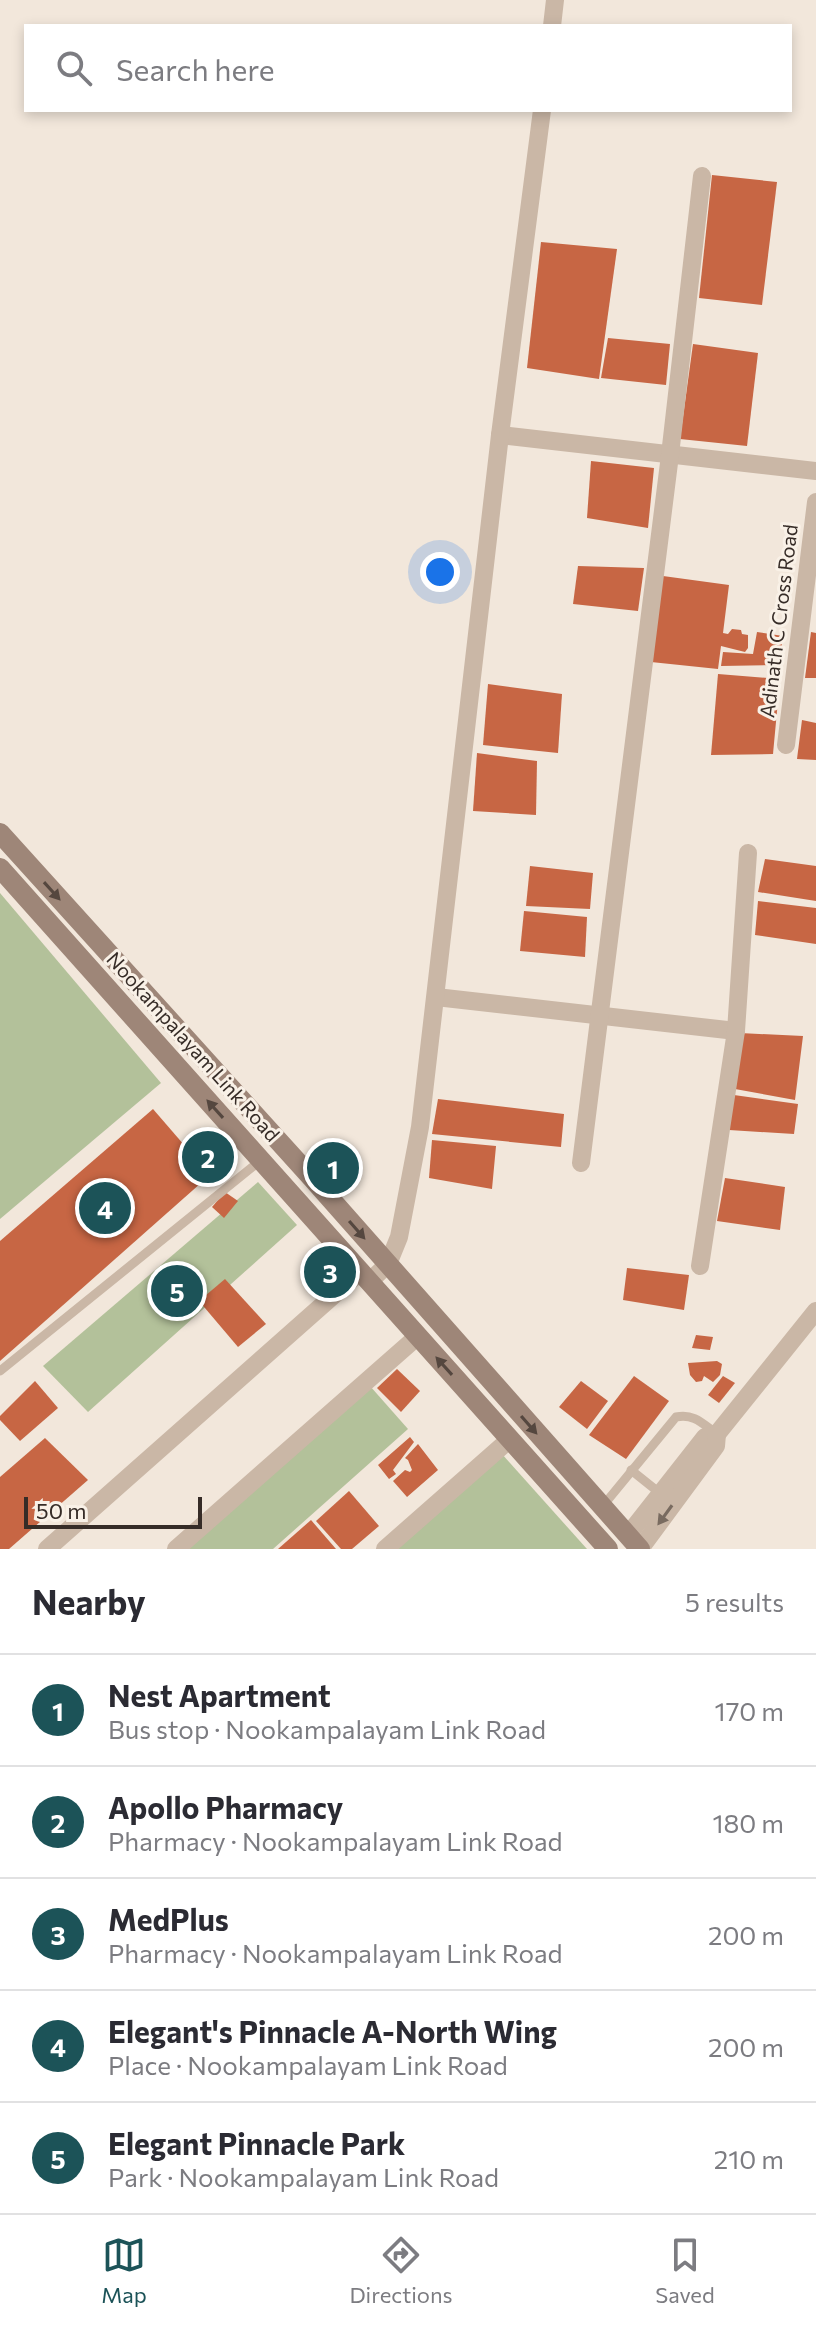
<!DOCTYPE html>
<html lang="en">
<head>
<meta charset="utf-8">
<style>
  :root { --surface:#fff; --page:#f2f2f3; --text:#2b2b33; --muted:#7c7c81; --line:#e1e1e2; --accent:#1c5358 }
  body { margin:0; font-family:Commissioner,sans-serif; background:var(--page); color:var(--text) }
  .scale { position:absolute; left:24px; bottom:20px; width:178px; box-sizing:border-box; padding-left:8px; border:4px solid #362c27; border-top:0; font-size:22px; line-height:28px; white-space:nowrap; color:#362c27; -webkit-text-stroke:6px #f9f1e7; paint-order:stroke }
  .you { position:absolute; left:440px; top:572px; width:28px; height:28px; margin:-20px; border:6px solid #fff; border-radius:50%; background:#1a73e8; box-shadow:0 0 0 12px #1a73e833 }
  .badge { display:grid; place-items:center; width:52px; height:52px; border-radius:50%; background:var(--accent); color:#fff; font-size:26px; font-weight:700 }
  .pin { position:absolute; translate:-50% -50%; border:4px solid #fff; box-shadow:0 2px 8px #0006 }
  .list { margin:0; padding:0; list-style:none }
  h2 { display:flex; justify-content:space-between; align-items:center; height:104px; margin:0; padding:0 32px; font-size:34px }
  h2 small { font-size:26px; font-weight:400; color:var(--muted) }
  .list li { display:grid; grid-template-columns:52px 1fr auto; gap:24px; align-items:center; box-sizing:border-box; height:112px; padding:0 32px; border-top:2px solid var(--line) }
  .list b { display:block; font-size:30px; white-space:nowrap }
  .list p { margin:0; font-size:26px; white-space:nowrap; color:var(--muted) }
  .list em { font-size:26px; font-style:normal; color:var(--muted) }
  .icon { flex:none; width:44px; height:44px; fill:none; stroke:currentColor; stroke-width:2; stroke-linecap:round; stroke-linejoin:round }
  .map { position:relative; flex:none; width:816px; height:1549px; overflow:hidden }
  .search { position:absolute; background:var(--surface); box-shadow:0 4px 12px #0003; left:24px; right:24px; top:24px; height:88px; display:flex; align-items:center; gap:20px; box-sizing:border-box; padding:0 28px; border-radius:0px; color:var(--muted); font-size:30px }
  .sheet { height:664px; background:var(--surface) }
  nav { display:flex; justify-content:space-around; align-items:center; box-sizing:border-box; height:112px; border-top:2px solid var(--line); background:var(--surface); font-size:22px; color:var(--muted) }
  nav a { display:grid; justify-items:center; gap:4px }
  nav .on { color:var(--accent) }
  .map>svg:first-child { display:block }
  .green { fill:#b3c19a }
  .building { fill:#c76644 }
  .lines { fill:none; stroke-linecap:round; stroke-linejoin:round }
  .lane { stroke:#cab7a6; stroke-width:9 }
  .street { stroke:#cab7a6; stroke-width:18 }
  .secondary { stroke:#9e8678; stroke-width:20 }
  .oneway { fill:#55473f }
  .oneway2 { fill:#796b60 }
  .labels { text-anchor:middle; stroke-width:6; stroke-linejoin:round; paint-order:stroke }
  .street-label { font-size:20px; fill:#362c27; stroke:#f9f1e7 }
</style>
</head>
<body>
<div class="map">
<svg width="816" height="1549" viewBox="0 0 816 1549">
  <rect width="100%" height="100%" fill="#f2e7db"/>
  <g class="green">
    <polygon points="0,893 161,1083 0,1219"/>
    <polygon points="258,1182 297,1225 88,1412 43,1366"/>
    <polygon points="370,1386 408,1429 273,1549 188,1549"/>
    <polygon points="501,1453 587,1549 394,1549"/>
  </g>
  <g class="building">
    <polygon points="712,175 777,182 762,305 699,298"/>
    <polygon points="541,242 617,249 599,379 527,368"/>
    <polygon points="608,338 670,344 666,385 601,378"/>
    <polygon points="693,344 758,353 747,446 680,439"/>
    <polygon points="591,461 654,468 648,528 587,518"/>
    <polygon points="578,566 644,568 638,611 573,604"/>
    <polygon points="663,576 729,585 723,633 728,634 732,629 741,630 742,634 748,635 748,648 745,652 721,646 718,669 651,662"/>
    <polygon points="757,632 783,636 779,665 721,666 723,652 753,654"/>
    <polygon points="811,632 816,633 816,678 805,678"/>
    <polygon points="718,674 780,679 773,754 711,755"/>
    <polygon points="488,684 562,694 558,753 483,745"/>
    <polygon points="802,720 816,723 816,760 797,759"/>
    <polygon points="477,753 537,761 536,815 473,811"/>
    <polygon points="765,859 816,866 816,901 758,892"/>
    <polygon points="530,866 593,873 590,909 526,906"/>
    <polygon points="758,901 816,908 816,944 755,935"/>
    <polygon points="524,911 587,917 585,957 520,951"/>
    <polygon points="740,1033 803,1036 795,1100 735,1089"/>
    <polygon points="734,1095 798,1104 794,1134 729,1130"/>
    <polygon points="438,1099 564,1114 561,1147 432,1134"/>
    <polygon points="153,1109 210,1175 0,1361 0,1241"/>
    <polygon points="432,1140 496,1146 492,1189 429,1178"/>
    <polygon points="725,1178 785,1187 780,1230 717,1221"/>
    <polygon points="225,1192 238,1201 224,1218 212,1207"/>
    <polygon points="627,1268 689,1275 684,1310 623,1300"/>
    <polygon points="225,1279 266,1324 238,1347 199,1301"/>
    <polygon points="696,1335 713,1337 710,1350 692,1348"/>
    <polygon points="717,1361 722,1364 720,1375 713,1382 704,1376 702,1381 696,1382 690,1375 688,1363"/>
    <polygon points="397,1369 420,1391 401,1412 377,1388"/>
    <polygon points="634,1376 669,1401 626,1459 589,1435"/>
    <polygon points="723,1376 735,1383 719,1403 708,1395"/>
    <polygon points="35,1381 58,1408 20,1441 0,1420 0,1416"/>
    <polygon points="581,1381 608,1401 587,1429 559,1407"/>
    <polygon points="410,1437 414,1442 393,1470 396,1474 389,1479 378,1465"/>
    <polygon points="45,1438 88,1480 9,1549 0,1549 0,1477"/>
    <polygon points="418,1444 438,1470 407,1497 393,1481 405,1470 410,1472 412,1470 408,1460 405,1458"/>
    <polygon points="349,1491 379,1526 352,1549 341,1549 316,1521"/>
    <polygon points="311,1520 336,1549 278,1549"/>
  </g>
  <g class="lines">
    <g class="lane">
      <polyline points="0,1371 261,1160"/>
      <polyline points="631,1470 661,1494"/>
      <path d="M602,1507L676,1417C694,1413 703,1424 717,1434"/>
    </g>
    <g class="street">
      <polyline points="552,26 555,0"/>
      <polyline points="500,435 816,471"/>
      <polyline points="786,745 816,502"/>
      <polyline points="436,997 736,1031"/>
      <polyline points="581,1163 670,455 702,176"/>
      <polyline points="700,1266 736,1031 748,853"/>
      <polyline points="370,1281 388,1264 399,1237 420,1127 500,435 542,110"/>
      <polyline points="628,1535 705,1437 717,1434 816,1311"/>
      <polyline points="47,1549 361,1271"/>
      <polyline points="176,1549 418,1336"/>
      <polyline points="385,1549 510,1439"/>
      <polyline points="640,1549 716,1446 717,1434"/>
    </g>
    <g class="secondary">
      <polyline points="0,833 312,1178 640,1549"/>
      <polyline points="0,868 608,1549"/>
    </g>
  </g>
  <defs><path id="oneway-solid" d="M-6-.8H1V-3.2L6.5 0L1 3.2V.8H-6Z" transform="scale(2)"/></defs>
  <g class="oneway">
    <use href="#oneway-solid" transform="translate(52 891) rotate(48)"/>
    <use href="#oneway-solid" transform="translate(215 1109) rotate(-132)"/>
    <use href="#oneway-solid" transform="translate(357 1230) rotate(49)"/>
    <use href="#oneway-solid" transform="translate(444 1366) rotate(-132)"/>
    <use href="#oneway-solid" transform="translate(529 1425) rotate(49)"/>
  </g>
  <use class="oneway2" href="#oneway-solid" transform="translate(665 1515) rotate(126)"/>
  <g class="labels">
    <g class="street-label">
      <text transform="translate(779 621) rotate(-83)" y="7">Adinath C Cross Road</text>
      <text transform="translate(193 1047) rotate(48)" y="7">Nookampalayam Link Road</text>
    </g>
  </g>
</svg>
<div class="scale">50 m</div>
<div class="you"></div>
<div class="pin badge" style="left:333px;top:1168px">1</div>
<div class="pin badge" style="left:208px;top:1157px">2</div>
<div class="pin badge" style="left:330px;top:1272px">3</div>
<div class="pin badge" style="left:105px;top:1208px">4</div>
<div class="pin badge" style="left:177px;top:1291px">5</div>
<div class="search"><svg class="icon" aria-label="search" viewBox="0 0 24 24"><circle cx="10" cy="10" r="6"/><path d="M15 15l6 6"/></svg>Search here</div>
</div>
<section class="sheet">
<h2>Nearby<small>5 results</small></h2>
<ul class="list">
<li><span class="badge">1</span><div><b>Nest Apartment</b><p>Bus stop · Nookampalayam Link Road</p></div><em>170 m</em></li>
<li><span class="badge">2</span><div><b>Apollo Pharmacy</b><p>Pharmacy · Nookampalayam Link Road</p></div><em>180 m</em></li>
<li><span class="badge">3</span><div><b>MedPlus</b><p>Pharmacy · Nookampalayam Link Road</p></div><em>200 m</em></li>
<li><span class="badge">4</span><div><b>Elegant's Pinnacle A-North Wing</b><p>Place · Nookampalayam Link Road</p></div><em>200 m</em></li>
<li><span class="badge">5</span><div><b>Elegant Pinnacle Park</b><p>Park · Nookampalayam Link Road</p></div><em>210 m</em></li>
</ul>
</section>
<nav>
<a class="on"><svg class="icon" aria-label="map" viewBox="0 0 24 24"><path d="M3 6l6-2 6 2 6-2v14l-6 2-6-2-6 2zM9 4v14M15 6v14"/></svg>Map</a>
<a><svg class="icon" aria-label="directions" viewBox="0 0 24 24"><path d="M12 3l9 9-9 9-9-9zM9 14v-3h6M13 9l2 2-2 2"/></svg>Directions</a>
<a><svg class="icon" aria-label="saved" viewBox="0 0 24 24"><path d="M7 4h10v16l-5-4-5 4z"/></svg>Saved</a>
</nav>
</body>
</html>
